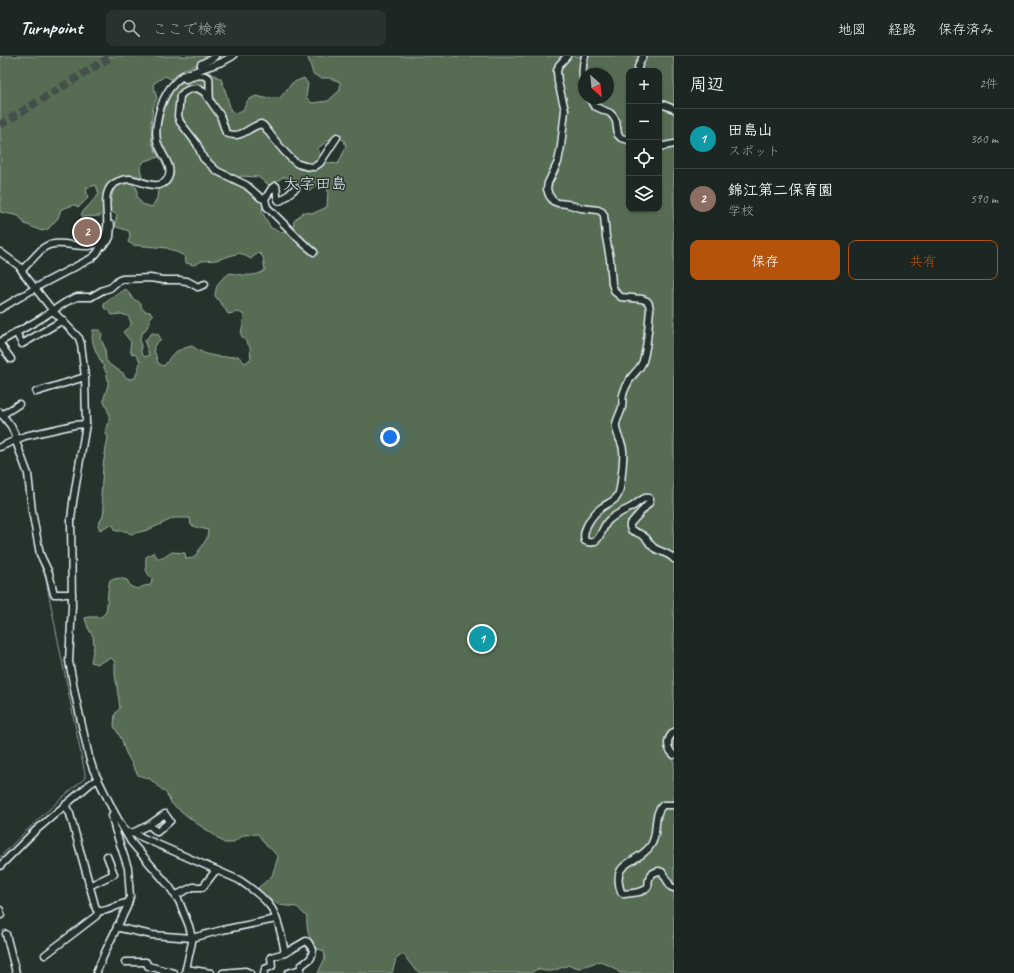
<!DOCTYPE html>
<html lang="ja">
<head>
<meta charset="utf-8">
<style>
  :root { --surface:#1c2622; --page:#29322f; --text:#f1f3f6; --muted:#a0a5a5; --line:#3a4340; --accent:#b45309 }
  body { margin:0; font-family:Caveat,"Klee One",sans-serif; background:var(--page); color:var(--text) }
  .controls { position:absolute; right:12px; top:12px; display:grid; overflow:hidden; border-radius:8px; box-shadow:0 1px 3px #0004 }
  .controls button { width:36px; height:36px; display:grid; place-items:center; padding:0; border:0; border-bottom:1px solid var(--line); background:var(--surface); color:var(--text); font:20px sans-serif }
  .compass { position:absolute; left:578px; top:12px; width:36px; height:36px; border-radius:50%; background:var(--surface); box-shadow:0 1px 3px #0004; rotate:153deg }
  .you { position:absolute; left:390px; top:381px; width:14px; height:14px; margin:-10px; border:3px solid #fff; border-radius:50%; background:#1a73e8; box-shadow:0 0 0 6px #1a73e833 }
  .badge { display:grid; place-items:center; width:26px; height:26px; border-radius:50%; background:var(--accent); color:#fff; font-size:13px; font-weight:700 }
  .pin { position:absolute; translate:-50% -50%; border:2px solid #fff; box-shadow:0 1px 4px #0006 }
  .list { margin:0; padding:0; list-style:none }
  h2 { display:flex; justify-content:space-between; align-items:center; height:52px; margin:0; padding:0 16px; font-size:17px }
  h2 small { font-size:13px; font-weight:400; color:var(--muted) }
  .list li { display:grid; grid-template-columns:26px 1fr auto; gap:12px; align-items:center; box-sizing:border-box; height:60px; padding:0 16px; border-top:1px solid var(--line) }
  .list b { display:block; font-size:15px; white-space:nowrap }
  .list p { margin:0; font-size:13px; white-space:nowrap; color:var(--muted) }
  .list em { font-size:13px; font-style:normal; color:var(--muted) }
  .actions { display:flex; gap:8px; padding:12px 16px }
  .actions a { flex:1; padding:9px 0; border:1px solid var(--accent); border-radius:8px; text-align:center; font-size:14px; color:var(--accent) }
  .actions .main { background:var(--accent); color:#fff }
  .icon { flex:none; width:22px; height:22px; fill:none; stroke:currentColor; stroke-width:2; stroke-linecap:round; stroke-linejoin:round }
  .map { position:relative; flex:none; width:674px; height:917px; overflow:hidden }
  header { display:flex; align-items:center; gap:24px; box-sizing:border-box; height:56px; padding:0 20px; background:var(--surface); border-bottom:1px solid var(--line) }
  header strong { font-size:19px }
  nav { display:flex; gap:22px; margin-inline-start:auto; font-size:14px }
  .search { width:280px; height:36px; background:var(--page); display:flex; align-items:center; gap:10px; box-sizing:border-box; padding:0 14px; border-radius:8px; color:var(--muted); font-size:15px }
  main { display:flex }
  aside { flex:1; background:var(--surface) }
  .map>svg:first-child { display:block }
  .green { fill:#566d52; stroke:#9fafa5; fill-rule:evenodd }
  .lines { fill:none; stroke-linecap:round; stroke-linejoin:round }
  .stream { stroke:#849ea1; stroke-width:1 }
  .major-tunnel { stroke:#43504b; stroke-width:8; stroke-dasharray:8 4; stroke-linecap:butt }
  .minor-casing { stroke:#e8f1f8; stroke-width:9 }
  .minor { stroke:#26332d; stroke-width:6 }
  .labels { text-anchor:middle; stroke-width:3; stroke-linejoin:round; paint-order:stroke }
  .quarter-label { font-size:16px; fill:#e8f1f8; stroke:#26332d }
</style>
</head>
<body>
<header>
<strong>Turnpoint</strong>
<div class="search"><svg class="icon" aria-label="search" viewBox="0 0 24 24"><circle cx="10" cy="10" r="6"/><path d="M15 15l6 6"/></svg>ここで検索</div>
<nav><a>地図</a><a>経路</a><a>保存済み</a></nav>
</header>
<main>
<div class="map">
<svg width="674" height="917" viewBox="0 0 674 917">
  <rect width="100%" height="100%" fill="#26332d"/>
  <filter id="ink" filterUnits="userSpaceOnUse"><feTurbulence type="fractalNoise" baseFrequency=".025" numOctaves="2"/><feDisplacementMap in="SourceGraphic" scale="8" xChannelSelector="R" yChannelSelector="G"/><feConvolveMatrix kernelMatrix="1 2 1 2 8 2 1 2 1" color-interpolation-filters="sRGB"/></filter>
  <g filter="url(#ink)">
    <g class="green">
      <path d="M0,0H222L217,3H207L198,8L184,13L171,23L165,20L153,28L157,42L153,52L151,68L152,88L159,101L144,105L140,112L142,121C138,120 133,119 129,119C124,119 118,121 114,125C103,134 103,143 104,157L100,160L83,161L81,158L99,138L96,129L86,132L88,142L79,151L74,149L61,153L58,162L48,173L42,175L25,168L19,160L0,156Z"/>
      <path d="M309,0H674V917H620L614,912L600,905L579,912L569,909L552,915H545L537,913L531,917H421L415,914L403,898L396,903L392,917H318L325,902L324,895C322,894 320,894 318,893C309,887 306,871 307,861L297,851L279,849L267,842L258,832L272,820L278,801L272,794L265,788L258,778L244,779L232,787H224L213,778L196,767L172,748L166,737L150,723L138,719L125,695L122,684L114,670L115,658L120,652L115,618V606L111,602L97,608L91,606L94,590L93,580L88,572L85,562L89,561H101L106,556C108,545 107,534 110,524L119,522L127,524L131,531L138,533L144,530L151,529L152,522C144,516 146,510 146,501L154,496L157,502H163L172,496L185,497L186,503L194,502L207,482L208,474L196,471L191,469L190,462H174L148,474L131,478L126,475H116L113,469H109L100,474L98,469L103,460L104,453L101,440L103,409L108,381L105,376C108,370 111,361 108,355C107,352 105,349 104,346C103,339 109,332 108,324C106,308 88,291 93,274H100L102,277L101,283L105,292L106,304L110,309L123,317L125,321L130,323L135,322L139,311L140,305L136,299L131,297L130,292L131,286L123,276L131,269V266L128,260L121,258L112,259L108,254L104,252V248L112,241L126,233L133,243L141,247C141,254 144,255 150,256L153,259L150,262V267L140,281L141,291V297L145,301L149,299C148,293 145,290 145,284L152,277L158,278L161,283L154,290V294L158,307L163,310C169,305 167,305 171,300C176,294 185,292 192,290C206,301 221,302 238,300L245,307L251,303L250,291L241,279L244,259L239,256L228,258L224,251L215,240C216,227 220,224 230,217C241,219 256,222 265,214L263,201L259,197L254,200L251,203L240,197L216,204L202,205L194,209L186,207L185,200L167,192L133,189L128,186L130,181L129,175L117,171L115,168L117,159L112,156L110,150L113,135L120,129L131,127L137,132V141L142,148L152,151L157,142L158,134L170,128L174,117C169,106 162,94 160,83C158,71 167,40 176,31C182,25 201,17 209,16L221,23L226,37L231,55L236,57L243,54L248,44L256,40L265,42H280L292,27L304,22L308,28L306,41L312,47L328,45L340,34V26L330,22H321L313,18L311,11L308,2ZM629,15H659V153H629ZM584,18H608V42H584ZM334,80L344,84L346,91L338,108L329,107L320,102L318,92ZM240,120L258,121L269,129L274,127L283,121C293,122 300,125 307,134H311L320,126L324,127L328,134L327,151L314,157L303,156L294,165L293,173L284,177L271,172L262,156L263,146L241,127Z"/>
    </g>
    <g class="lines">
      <g class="stream">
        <polyline points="0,395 6,392"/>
        <path d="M0,801C27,773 55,747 85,722V718L45,520C40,507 36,496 34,482"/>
      </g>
      <polyline class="major-tunnel" points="0,69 112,0"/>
      <g class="minor-casing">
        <g id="minor">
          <path d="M567,0L559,9L557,15L558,26L565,54L561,90L558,106L548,127L547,133L549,139L553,145L558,147L567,148L581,152L598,154L602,156L604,159L606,181L610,203L612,228L615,236L621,241L642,243L647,245L649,248L650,254C648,271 648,289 643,305C640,314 633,317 629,325C627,329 624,334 623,339C622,343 623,347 622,351C621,357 617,362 616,368C615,378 622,384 623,394C624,400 621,434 618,439C615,446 607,447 601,452C593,458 581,474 585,485C600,492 601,472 608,465C615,458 625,455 633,450C636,448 639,445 643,443C646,441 645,442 649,442L650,444L649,447L630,468V471L631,474C637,477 642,478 646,482C649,486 650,489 654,492C661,496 669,497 674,503"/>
          <polyline points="200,13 201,8 213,2 215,0"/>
          <polyline points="638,15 638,11 643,0"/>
          <path d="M182,20L186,23C194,20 201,17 209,22C210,25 209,38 210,43"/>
          <path d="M584,31C582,22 582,9 585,0"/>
          <polyline points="589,42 594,50 610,57 613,60 616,65 618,79 621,82 629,84"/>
          <polyline points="659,47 674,53"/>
          <polyline points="659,91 674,88"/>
          <path d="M296,132C290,136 286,143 279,145C275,140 278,135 276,130H275L272,132L265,143L267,151L303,187L314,196"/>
          <path d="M265,143L261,142L246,129L217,115L203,102L197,88L180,66L178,60L180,40L184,36L190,33L197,32L204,36L220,59L226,77C241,84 248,71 261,68L264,70C272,80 287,102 298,108C303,110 309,111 314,111L320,107L337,81"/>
          <polyline points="0,196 19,210 24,218 53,255 79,282 81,288 85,321 86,368 73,446 71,464 72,550 69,605 75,638 89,701 93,713 114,756 131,786 169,830 179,845 189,870 192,882 192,886 185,917"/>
          <path d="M22,214L42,193C60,178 91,202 104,181C114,166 96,135 117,126C121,124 125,123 129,123C141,124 160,137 168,122C174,110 160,97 157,85C156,79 156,73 157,67C160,47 167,30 184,19L222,6L233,0"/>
          <polyline points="0,253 44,227 92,202 97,197 100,192 108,185 110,181 111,169"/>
          <polyline points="16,276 22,288 63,264"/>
          <polyline points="0,286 40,263 66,246 77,241 91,241 103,234 110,232 119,224 122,223 150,222 163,224 179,224 187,225 198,231 205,228"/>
          <polyline points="0,288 11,303"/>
          <polyline points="36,336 85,321"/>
          <polyline points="0,356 11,370 16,381 15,383 28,418 32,455 40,498 49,517 54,538 72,538"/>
          <polyline points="2,359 19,348"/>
          <polyline points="0,391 25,380 74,369 86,368"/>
          <path d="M674,676C666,683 666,692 674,699"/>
          <path d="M65,749L70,758L96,853L99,855C109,856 118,847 128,847"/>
          <path d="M674,749H663C652,759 659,777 651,789C638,809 610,803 621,836L624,838C631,837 646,837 648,830C649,827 648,825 649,823C650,818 654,816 659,815L662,816L671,831L674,832"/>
          <path d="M126,777L128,776L132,777L239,824C248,830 263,841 269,849C277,857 283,886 285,897L306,885L308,886L313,894L311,902L301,910L300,917"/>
          <polyline points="132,777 149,769 165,758 170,765 157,776 149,769"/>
          <polyline points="0,810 35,775 90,728 98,723"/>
          <polyline points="89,830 114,818 107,800"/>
          <polyline points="176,839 193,831 203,831 216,814"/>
          <polyline points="0,854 1,859"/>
          <polyline points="117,870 120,872 152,879 192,882 222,874 276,863"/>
          <polyline points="6,878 16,917"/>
          <polyline points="45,899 96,860 99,855"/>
          <polyline points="125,906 146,906 148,910 174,917"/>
          <polyline points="186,913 211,917"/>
          <polyline points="97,917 97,915 106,894 127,851 130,841 128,812 115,773 112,760 114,756"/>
          <polyline points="223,917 245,915 250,917"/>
          <polyline points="264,917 265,913 272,910 271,901 285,897"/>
          <polyline points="288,917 301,913"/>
        </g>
      </g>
      <use href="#minor" class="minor"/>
    </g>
  </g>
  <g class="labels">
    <g class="quarter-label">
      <text x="315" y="133">大字田島</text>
    </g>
  </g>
</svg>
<div class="controls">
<button>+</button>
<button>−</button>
<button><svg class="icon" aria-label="locate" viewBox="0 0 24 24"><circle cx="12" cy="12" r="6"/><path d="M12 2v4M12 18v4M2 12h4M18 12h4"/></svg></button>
<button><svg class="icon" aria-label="layers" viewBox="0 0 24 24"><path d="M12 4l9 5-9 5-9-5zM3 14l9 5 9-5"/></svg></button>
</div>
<svg class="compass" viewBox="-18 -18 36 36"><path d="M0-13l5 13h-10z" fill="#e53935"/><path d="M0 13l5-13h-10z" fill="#a0a5a5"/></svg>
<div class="you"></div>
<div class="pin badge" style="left:482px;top:583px;background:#0f9aa8">1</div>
<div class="pin badge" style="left:87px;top:176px;background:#8d6e63">2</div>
</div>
<aside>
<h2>周辺<small>2件</small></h2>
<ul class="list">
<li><span class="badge" style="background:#0f9aa8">1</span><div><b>田島山</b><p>スポット</p></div><em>360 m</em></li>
<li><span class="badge" style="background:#8d6e63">2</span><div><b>錦江第二保育園</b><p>学校</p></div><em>590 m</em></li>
</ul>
<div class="actions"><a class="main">保存</a><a>共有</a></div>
</aside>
</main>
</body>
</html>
